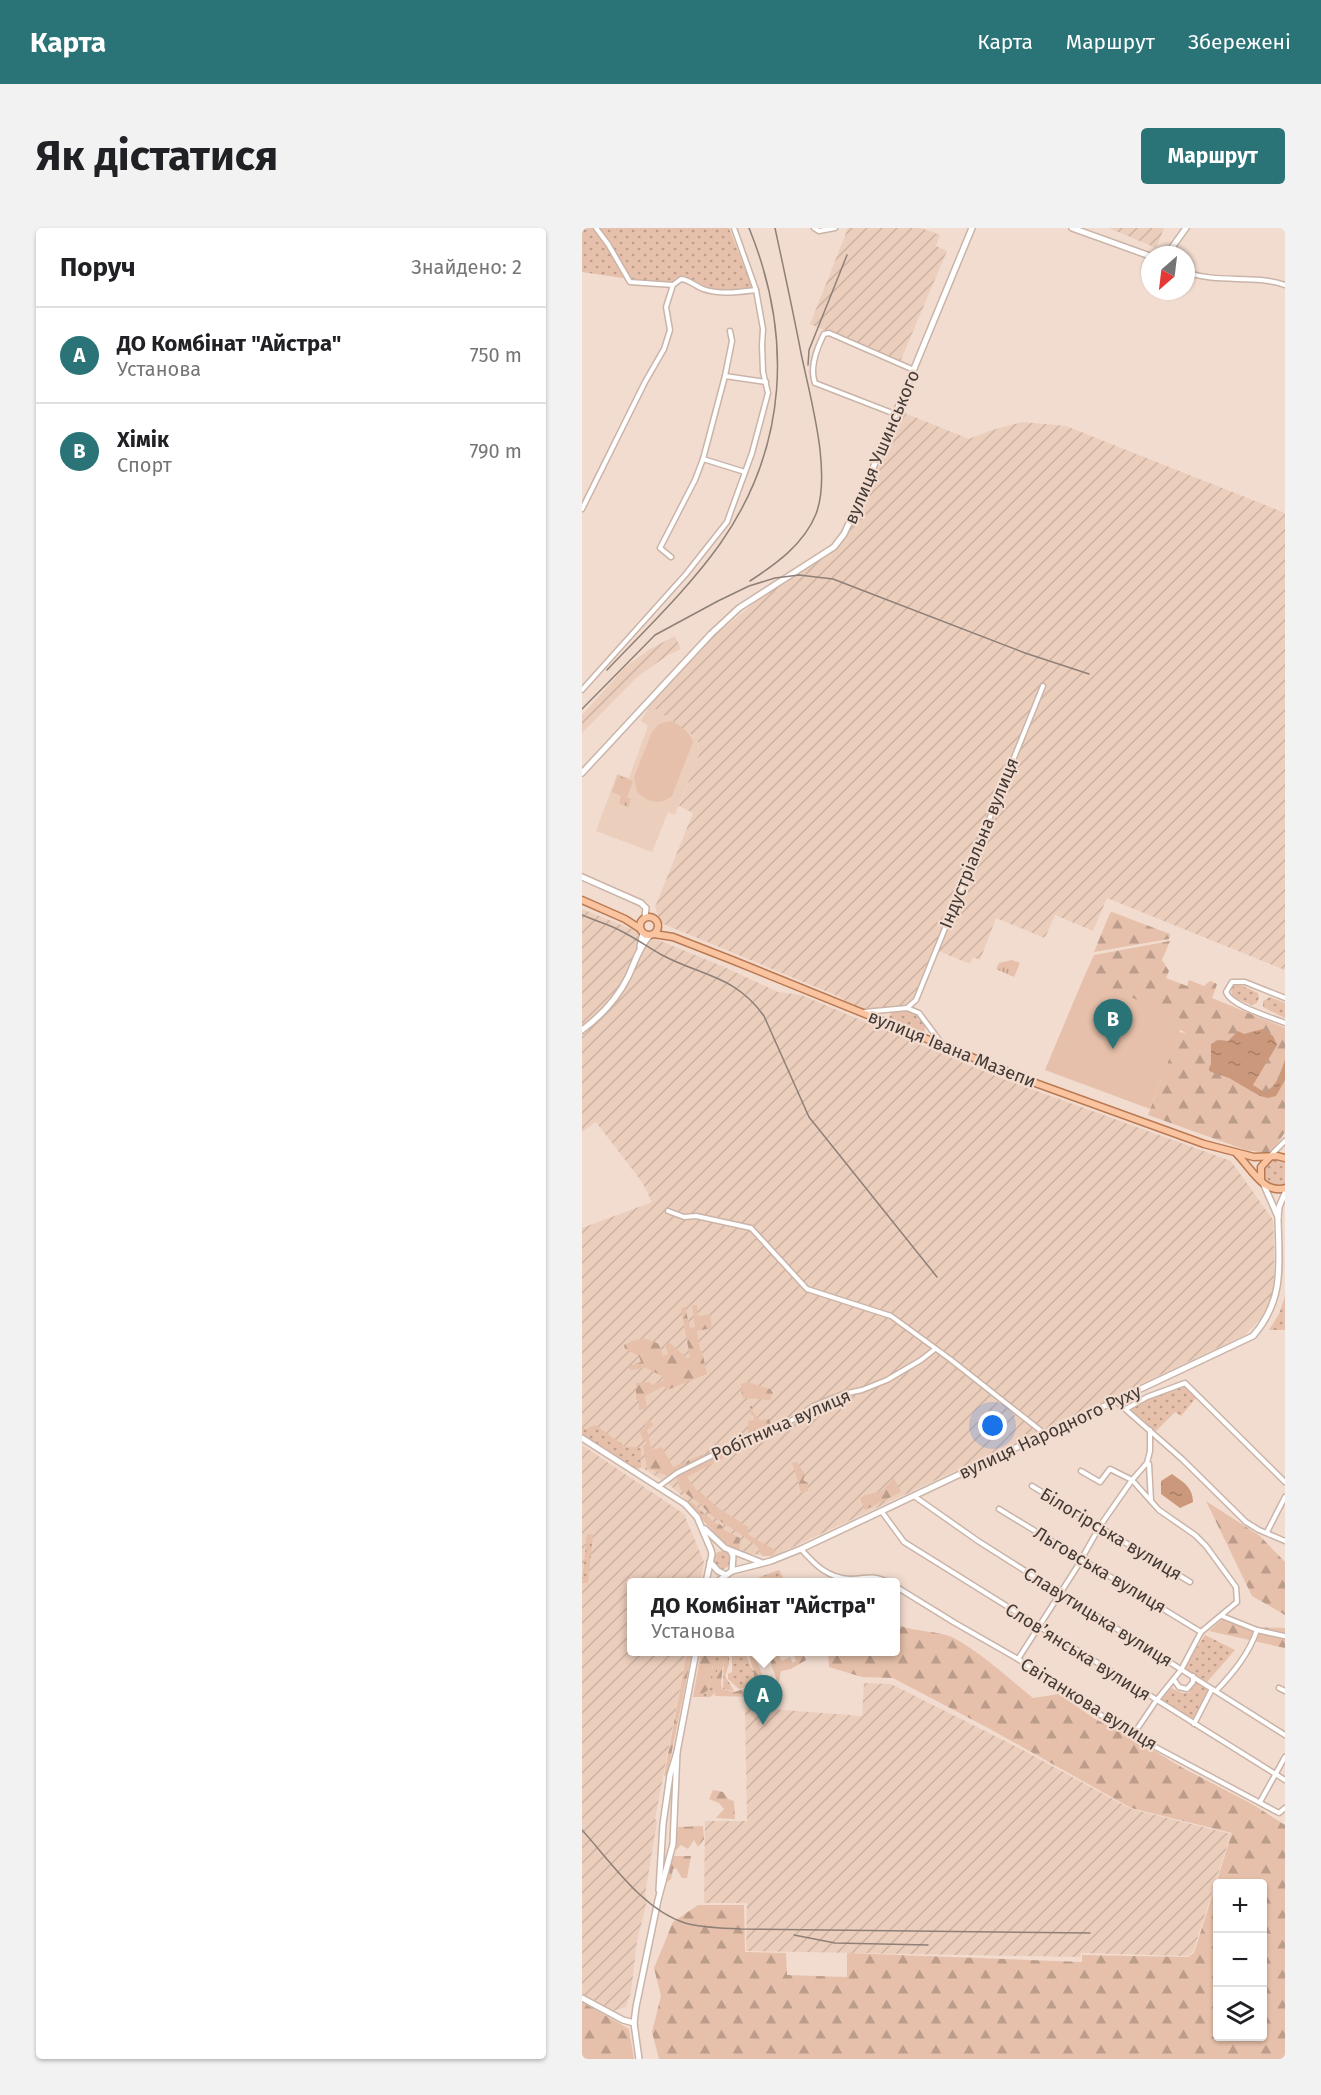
<!DOCTYPE html>
<html lang="uk">
<head>
<meta charset="utf-8">
<style>
  :root { --surface:#fff; --page:#f2f2f2; --text:#202124; --muted:#757577; --line:#e0e0e0; --accent:#2a7478 }
  body { margin:0; font-family:"Fira Sans",sans-serif; background:var(--page); color:var(--text) }
  .controls { position:absolute; right:18px; bottom:18px; display:grid; overflow:hidden; border-radius:6px; box-shadow:0 2px 4px #0004 }
  .controls button { width:54px; height:54px; display:grid; place-items:center; padding:0; border:0; border-bottom:2px solid var(--line); background:var(--surface); color:var(--text); font:30px sans-serif }
  .compass { position:absolute; left:559px; top:18px; width:54px; height:54px; border-radius:50%; background:var(--surface); box-shadow:0 2px 4px #0004; rotate:208deg }
  .you { position:absolute; left:411px; top:1198px; width:21px; height:21px; margin:-15px; border:4px solid #fff; border-radius:50%; background:#1a73e8; box-shadow:0 0 0 9px #1a73e833 }
  .badge { display:grid; place-items:center; width:39px; height:39px; border-radius:50%; background:var(--accent); color:#fff; font-size:20px; font-weight:700 }
  .pin { position:absolute; translate:-50% -50px; filter:drop-shadow(0 2px 3px #0008) }
  .pin::after { content:''; position:absolute; top:32px; width:21px; height:18px; background:inherit; clip-path:polygon(0 0,100% 0,50% 100%) }
  .popup { position:absolute; left:45px; top:1350px; width:273px; height:78px; box-sizing:border-box; display:grid; place-content:center; border-radius:6px; background:var(--surface); filter:drop-shadow(0 2px 4px #0005); font-size:20px; white-space:nowrap; color:var(--muted) }
  .popup b { font-size:22px; color:var(--text) }
  .popup::after { content:''; position:absolute; left:50%; top:100%; margin-left:-12px; border:12px solid transparent; border-top-color:var(--surface) }
  .list { margin:0; padding:0; list-style:none }
  h2 { display:flex; justify-content:space-between; align-items:center; height:78px; margin:0; padding:0 24px; font-size:26px }
  h2 small { font-size:20px; font-weight:400; color:var(--muted) }
  .list li { display:grid; grid-template-columns:39px 1fr auto; gap:18px; align-items:center; box-sizing:border-box; height:96px; padding:0 24px; border-top:2px solid var(--line) }
  .list b { display:block; font-size:22px; white-space:nowrap }
  .list p { margin:0; font-size:20px; white-space:nowrap; color:var(--muted) }
  .list em { font-size:20px; font-style:normal; color:var(--muted) }
  .icon { flex:none; width:33px; height:33px; fill:none; stroke:currentColor; stroke-width:2; stroke-linecap:round; stroke-linejoin:round }
  .map { position:relative; flex:none; width:703px; height:1831px; overflow:hidden; border-radius:6px }
  header { display:flex; align-items:center; gap:36px; box-sizing:border-box; height:84px; padding:0 30px; background:var(--accent); color:#fff }
  header strong { font-size:28px }
  nav { display:flex; gap:33px; margin-inline-start:auto; font-size:21px }
  .intro { display:flex; align-items:center; justify-content:space-between; box-sizing:border-box; height:144px; padding:0 36px }
  h1 { margin:0; font-size:42px }
  .button { padding:15px 27px; border-radius:6px; background:var(--accent); color:#fff; font-size:21px; font-weight:700 }
  main { display:flex; gap:36px; padding:0 36px }
  aside { flex:1; background:var(--surface); border-radius:6px; box-shadow:0 2px 4px #0004 }
  .map>svg:first-child { display:block }
  .built { fill:#eccebd }
  .industrial { fill:url(#industrial-furrows) }
  .grass { fill:url(#grass-dots) }
  .forest { fill:url(#forest-firs); fill-rule:evenodd }
  .park { fill:url(#park-tufts) }
  .pitch { fill:#e6c0aa }
  .water { fill:url(#water-ripples) }
  .lines { fill:none; stroke-linecap:round; stroke-linejoin:round }
  .street-casing { stroke:#cab4a8; stroke-width:7 }
  .secondary-casing { stroke:#cab4a8; stroke-width:8 }
  .primary-casing { stroke:#b97a53; stroke-width:9 }
  .street { stroke:#fff; stroke-width:4 }
  .secondary { stroke:#fff; stroke-width:5 }
  .primary { stroke:#fbc4a1; stroke-width:6 }
  .rail { stroke:#8e7f77; stroke-width:1.5 }
  .labels { text-anchor:middle; stroke-width:4.5; stroke-linejoin:round; paint-order:stroke }
  .street-label { font-size:18px; fill:#433a35; stroke:#f2dccf }
</style>
</head>
<body>
<header>
<strong>Карта</strong>
<nav><a>Карта</a><a>Маршрут</a><a>Збережені</a></nav>
</header>
<div class="intro"><h1>Як дістатися</h1><a class="button">Маршрут</a></div>
<main>
<aside>
<h2>Поруч<small>Знайдено: 2</small></h2>
<ul class="list">
<li><span class="badge">A</span><div><b>ДО Комбінат &quot;Айстра&quot;</b><p>Установа</p></div><em>750 m</em></li>
<li><span class="badge">B</span><div><b>Хімік</b><p>Спорт</p></div><em>790 m</em></li>
</ul>
</aside>
<div class="map">
<svg width="703" height="1831" viewBox="0 0 703 1831">
  <defs>
    <pattern id="industrial-furrows" width="10" height="10" patternUnits="userSpaceOnUse" patternTransform="scale(1.5)"><rect width="10" height="10" fill="#eccebd"/><path d="M-1 1l2-2M0 10L10 0M9 11l2-2" fill="none" stroke="#ccb2a3"/></pattern>
    <pattern id="grass-dots" width="8" height="8" patternUnits="userSpaceOnUse" patternTransform="scale(1.5)"><rect width="8" height="8" fill="#e6c0aa"/><path d="M2 2h.1M6 6h.1" fill="none" stroke="#bc9d8b" stroke-width="1.8" stroke-linecap="round"/></pattern>
    <pattern id="forest-firs" width="22" height="20" patternUnits="userSpaceOnUse" patternTransform="scale(1.5)"><rect width="22" height="20" fill="#e6c0aa"/><path d="M5 1l3.5 6h-7zM16 11l3.5 6h-7z" fill="#bc9d8b"/></pattern>
    <pattern id="park-tufts" width="24" height="20" patternUnits="userSpaceOnUse" patternTransform="scale(1.5)"><rect width="24" height="20" fill="#e6c0aa"/><path d="M3 7l-1-3M5 7V3M7 7l1-3M15 17l-1-3M17 17v-4M19 17l1-3" fill="none" stroke="#bc9d8b"/></pattern>
    <pattern id="water-ripples" width="26" height="14" patternUnits="userSpaceOnUse" patternTransform="scale(1.5)"><rect width="26" height="14" fill="#cc987b"/><path d="M2 4q2-2 4 0t4 0M15 11q2-2 4 0t4 0" fill="none" stroke="#a77d66"/></pattern>
  </defs>
  <rect width="100%" height="100%" fill="#f2dccf"/>
  <polygon class="built" points="68,477 116,511 117,527 93,587 86,584 70,624 14,603 35,546 47,550 66,498 59,493"/>
  <g class="industrial">
    <polygon points="266,0 339,0 358,7 354,18 365,23 318,134 228,96"/>
    <polygon points="527,0 582,0 574,20"/>
    <polygon points="315,182 387,211 407,203 441,194 484,198 703,285 703,742 525,670 511,703 473,687 463,710 414,690 398,732 391,729 388,736 354,722 334,772 328,777 283,782 266,775 258,769 79,695 73,679 111,585 97,578 117,527 116,511 68,477 134,406 186,364 258,312"/>
    <polygon points="93,408 99,421 86,427 55,449 0,505 0,487 43,439 68,421"/>
    <polygon points="0,681 140,738 196,764 219,767 413,848 649,933 691,992 693,1061 683,1086 661,1108 192,1328 168,1326 147,1317 132,1298 89,1258 0,1202 0,1000 70,974 60,954 14,894 0,904"/>
    <polygon points="0,1217 102,1286 122,1334 118,1354 49,1354 49,1424 105,1424 73,1591 75,1594 63,1666 65,1673 55,1713 49,1764 44,1779 31,1783 0,1767"/>
    <polygon points="282,1455 309,1456 439,1521 549,1581 649,1606 611,1724 605,1728 499,1725 498,1729 164,1723 165,1675 122,1675 123,1593 165,1593 163,1479 280,1488"/>
  </g>
  <g class="grass">
    <path d="M0,0H147L171,61C136,66 134,64 103,48L88,57L0,44Z"/>
    <polygon points="656,756 676,765 677,770 675,775 670,777 650,769 649,760"/>
    <polygon points="688,769 703,775 703,790 681,779 681,773"/>
    <path d="M327,782C336,786 347,793 342,805L339,806L308,793L307,789L310,784Z"/>
    <polygon points="696,930 703,932 703,958 689,959 681,952 680,941 691,931"/>
    <polygon points="703,1068 703,1102 687,1102 697,1086"/>
    <polygon points="603,1157 614,1170 599,1188 593,1184 574,1203 546,1181 571,1168"/>
    <polygon points="13,1197 44,1219 52,1218 46,1220 54,1219 59,1221 59,1240 54,1241 0,1207 0,1198 3,1201"/>
    <polygon points="5,1306 11,1307 6,1355 0,1355"/>
    <circle cx="140" cy="1332" r="9"/>
    <polygon points="197,1342 202,1351 195,1354 170,1354 170,1352"/>
    <polygon points="623,1407 653,1422 625,1454 602,1440"/>
    <polygon points="133,1424 147,1424 147,1436 143,1448 152,1463 141,1461 142,1431 137,1431 132,1466 128,1469 117,1469 127,1461"/>
    <polygon points="150,1424 163,1424 172,1446 170,1457 157,1461 146,1451 146,1446 150,1444"/>
    <polygon points="614,1455 627,1461 611,1492 579,1472 589,1460 601,1465 607,1465"/>
  </g>
  <g class="forest">
    <polygon points="530,684 588,706 588,708 587,711 512,724 528,685"/>
    <polygon points="588,713 580,732 587,743 584,750 605,758 607,752 622,758 628,753 635,756 630,770 703,800 703,904 692,921 684,925 664,922 566,887 597,804 604,805 502,749 512,727"/>
    <path d="M110,1077H115L116,1088L128,1086L130,1100L115,1103L118,1122L120,1123L125,1146L85,1162L82,1158L63,1168L65,1180L57,1182V1172H54V1155L67,1154L72,1158L74,1155L81,1153L82,1149L64,1140L48,1142L47,1138L59,1134L57,1128L43,1121L42,1117C59,1109 61,1109 77,1116L81,1128L86,1126L83,1116L88,1115L105,1130L108,1129L99,1081L103,1079L108,1100L113,1099Z"/>
    <polygon points="166,1154 188,1161 191,1165 188,1172 162,1170 160,1168 159,1156"/>
    <polygon points="168,1178 170,1178 171,1184 178,1192 187,1191 190,1200 178,1205 166,1206 166,1193 172,1192 172,1188 168,1186"/>
    <polygon points="68,1192 71,1197 65,1202 70,1222 80,1219 91,1239 121,1226 122,1230 86,1248 65,1240 61,1218 65,1215 60,1210 58,1203 63,1200 63,1195"/>
    <path d="M148,1223L151,1224L147,1227L105,1249L115,1263L118,1264L135,1279L166,1299V1306C175,1313 185,1316 194,1323L190,1328H180L175,1318L154,1303L130,1288L118,1276L99,1262L94,1249Z"/>
    <path d="M215,1234L223,1247L221,1252L226,1255V1263L219,1265C216,1254 214,1246 210,1235Z"/>
    <polygon points="312,1250 319,1264 283,1282 278,1271 283,1267 300,1263"/>
    <polygon points="624,1273 678,1308 703,1334 703,1387 670,1368"/>
    <polygon points="109,1274 133,1295 139,1297 142,1302 158,1310 157,1323 141,1314 107,1277"/>
    <polygon points="647,1388 666,1399 703,1400 703,1420 627,1403 643,1389"/>
    <path d="M313,1396C331,1404 359,1403 372,1410C401,1426 426,1450 451,1470L477,1466L513,1491L553,1511L599,1539L670,1576L703,1597V1831H77L70,1804L79,1768L72,1740L91,1694L116,1677H162L163,1724L204,1725L205,1747L265,1749V1725L500,1734V1727L606,1729L612,1725L650,1605L549,1580L408,1501L311,1450L280,1449L247,1439L246,1424H313ZM636,1656H680V1808H636Z"/>
    <polygon points="105,1424 110,1424 85,1547 82,1548"/>
    <polygon points="119,1424 133,1424 127,1461 117,1469 111,1469"/>
    <path d="M166,1424H171L182,1451L191,1447C188,1456 178,1459 174,1469L133,1468L132,1462L137,1431H142L139,1454L140,1461L153,1464L171,1457L172,1446Z"/>
    <polygon points="185,1424 195,1424 200,1433 208,1429 211,1435 214,1433 211,1424 220,1424 224,1432 209,1441 199,1443 197,1454 194,1454 194,1450"/>
    <polygon points="131,1562 141,1564 146,1571 152,1573 153,1591 134,1590 142,1581 137,1575 127,1571"/>
    <polygon points="121,1598 122,1611 116,1619 112,1612 106,1621 99,1617 94,1622 93,1620 96,1599"/>
    <polygon points="91,1628 109,1628 105,1650 100,1650 94,1640 91,1641 89,1651 85,1654"/>
    <polygon points="0,1774 47,1801 52,1831 0,1831"/>
  </g>
  <g class="park">
    <polygon points="36,547 51,553 45,570 49,571 46,579 37,575 39,568 30,564"/>
    <polygon points="430,732 438,735 432,749 414,741 417,735"/>
  </g>
  <g class="pitch">
    <path d="M88,493C98,496 107,504 111,514L90,568C78,578 65,574 55,564L52,549L70,504L77,496Z"/>
    <polygon points="502,749 602,792 568,881 463,842"/>
  </g>
  <g class="water">
    <path d="M681,801L691,808L695,817L671,857L682,864C696,859 698,844 703,832V852L694,868L686,870L678,868L647,850L627,843V840L629,836V816L637,812L646,813L656,803L662,806Z"/>
    <path d="M590,1246C601,1254 611,1259 611,1274L598,1280L579,1266V1253Z"/>
  </g>
  <g class="lines">
    <g class="street-casing">
      <g id="street">
        <polyline points="232,0 237,3 253,0"/>
        <path d="M604,44C636,56 671,46 703,57"/>
        <path d="M91,57L99,51C108,52 113,58 121,61C138,67 157,64 174,62"/>
        <polyline points="143,148 184,154"/>
        <path d="M313,186L233,155C227,139 235,120 242,106L247,105L332,142"/>
        <polyline points="121,231 163,244"/>
        <polyline points="0,281 63,154 82,121 88,102 84,79 91,57 48,54 26,16 14,0"/>
        <polyline points="89,329 78,320 113,252 121,231 143,148 150,113 148,103"/>
        <polyline points="0,462 104,346 145,294 170,225 186,165 181,144 180,117 181,101 174,62 152,0"/>
        <path d="M703,770L663,754H650L644,764C649,778 689,789 703,795"/>
        <polyline points="325,780 334,772 461,458"/>
        <polyline points="282,784 325,780 337,785 360,816"/>
        <polyline points="689,927 703,913"/>
        <polyline points="86,983 102,989 114,988 169,1000 225,1061 309,1088 368,1131 463,1206"/>
        <polyline points="534,1173 600,1231 664,1294 677,1302 703,1313"/>
        <polyline points="544,1181 565,1169 603,1155 703,1254"/>
        <polyline points="565,1235 567,1236 569,1273"/>
        <polyline points="499,1243 518,1254 528,1241 550,1252 577,1282 613,1307 624,1318 654,1359 655,1374 619,1404 599,1442 574,1473 551,1507"/>
        <polyline points="450,1258 608,1354"/>
        <polyline points="76,1259 95,1245 143,1221 153,1219 162,1210 180,1208 214,1190 231,1178 261,1166 280,1162 305,1152 339,1132 353,1121"/>
        <polyline points="332,1268 396,1313 703,1507"/>
        <polyline points="417,1281 619,1404"/>
        <polyline points="300,1284 322,1314 703,1552"/>
        <polyline points="685,1304 703,1269"/>
        <path d="M219,1321C233,1337 246,1350 268,1351C286,1351 289,1346 306,1354"/>
        <polyline points="313,1358 373,1395 436,1431 501,1476 551,1507 697,1585 703,1580"/>
        <polyline points="640,1388 675,1402 702,1408"/>
        <polyline points="436,1431 495,1339 518,1298 550,1252 565,1235 568,1223 568,1202"/>
        <polyline points="592,1452 597,1459 605,1461 611,1454 611,1448"/>
        <polyline points="697,1460 703,1463"/>
        <path d="M634,1463C651,1445 667,1426 675,1402"/>
        <polyline points="612,1496 630,1461"/>
        <polyline points="678,1574 703,1529"/>
      </g>
    </g>
    <g class="secondary-casing">
      <g id="secondary">
        <polyline points="490,0 568,28"/>
        <polyline points="581,27 586,25 604,0"/>
        <polyline points="0,545 129,406 157,380 252,319 262,306 277,274 390,0"/>
        <polyline points="0,649 59,675 64,680 63,689"/>
        <polyline points="58,718 61,705"/>
        <path d="M0,802C19,788 35,771 46,749C53,734 57,719 68,707"/>
        <polyline points="681,955 696,989"/>
        <polyline points="0,1210 103,1276 115,1289 129,1322 130,1326 124,1354"/>
        <polyline points="123,1301 143,1320 178,1334"/>
        <polyline points="149,1324 151,1328 150,1343"/>
        <polyline points="128,1334 136,1343 144,1347"/>
        <path d="M135,1354L150,1343L189,1333L219,1321L671,1108C703,1071 697,1037 696,990L697,979L703,965"/>
        <polyline points="77,1662 81,1596 88,1547 95,1524 114,1424"/>
        <polyline points="0,1770 41,1792 52,1795"/>
        <polyline points="57,1831 52,1795 54,1779 76,1672 91,1616 95,1524"/>
      </g>
    </g>
    <g class="primary-casing">
      <g id="primary">
        <polyline points="0,672 43,691 57,700"/>
        <circle cx="67" cy="698" r="9"/>
        <polyline points="72,706 91,709 150,732 456,856 622,916 672,929 695,928 703,930"/>
        <path d="M655,926C669,940 682,967 703,960"/>
        <polyline points="679,951 679,939 688,929"/>
      </g>
    </g>
    <use href="#street" class="street"/>
    <use href="#secondary" class="secondary"/>
    <use href="#primary" class="primary"/>
    <g class="rail">
      <polyline points="226,137 227,122 265,27"/>
      <path d="M168,353C194,336 222,316 234,286C250,244 228,169 219,125C211,83 202,42 193,0"/>
      <path d="M25,442C63,402 106,361 138,316C206,219 211,108 167,0"/>
      <polyline points="0,481 73,407 136,373 167,358 193,350 217,347 251,351 443,425 507,446"/>
      <path d="M0,687C13,693 27,696 39,703C53,710 66,719 80,727C119,748 153,747 182,788L227,889L355,1049"/>
      <path d="M0,1602C29,1634 61,1682 103,1695C121,1700 140,1700 159,1701L508,1705"/>
      <polyline points="212,1707 253,1715 346,1717"/>
    </g>
  </g>
  <g class="labels">
    <g class="street-label">
      <text transform="translate(300 219) rotate(-67)" y="6">вулиця Ушинського</text>
      <text transform="translate(397 615) rotate(-68)" y="6">Індустріальна вулиця</text>
      <text transform="translate(370 821) rotate(22)" y="6">вулиця Івана Мазепи</text>
      <text transform="translate(199 1197) rotate(-24)" y="6">Робітнича вулиця</text>
      <text transform="translate(468 1204) rotate(-25)" y="6">вулиця Народного Руху</text>
      <text transform="translate(529 1306) rotate(31)" y="6">Білогірська вулиця</text>
      <text transform="translate(518 1342) rotate(31)" y="6">Льговська вулиця</text>
      <text transform="translate(516 1389) rotate(32)" y="6">Славутицька вулиця</text>
      <text transform="translate(496 1424) rotate(32)" y="6">Словʼянська вулиця</text>
      <text transform="translate(507 1476) rotate(32)" y="6">Світанкова вулиця</text>
    </g>
  </g>
</svg>
<div class="controls">
<button>+</button>
<button>−</button>
<button><svg class="icon" aria-label="layers" viewBox="0 0 24 24"><path d="M12 4l9 5-9 5-9-5zM3 14l9 5 9-5"/></svg></button>
</div>
<svg class="compass" viewBox="-18 -18 36 36"><path d="M0-13l5 13h-10z" fill="#e53935"/><path d="M0 13l5-13h-10z" fill="#757577"/></svg>
<div class="you"></div>
<div class="pin badge" style="left:181px;top:1497px">A</div>
<div class="popup"><b>ДО Комбінат &quot;Айстра&quot;</b>Установа</div>
<div class="pin badge" style="left:531px;top:821px">B</div>
</div>
</main>
</body>
</html>
